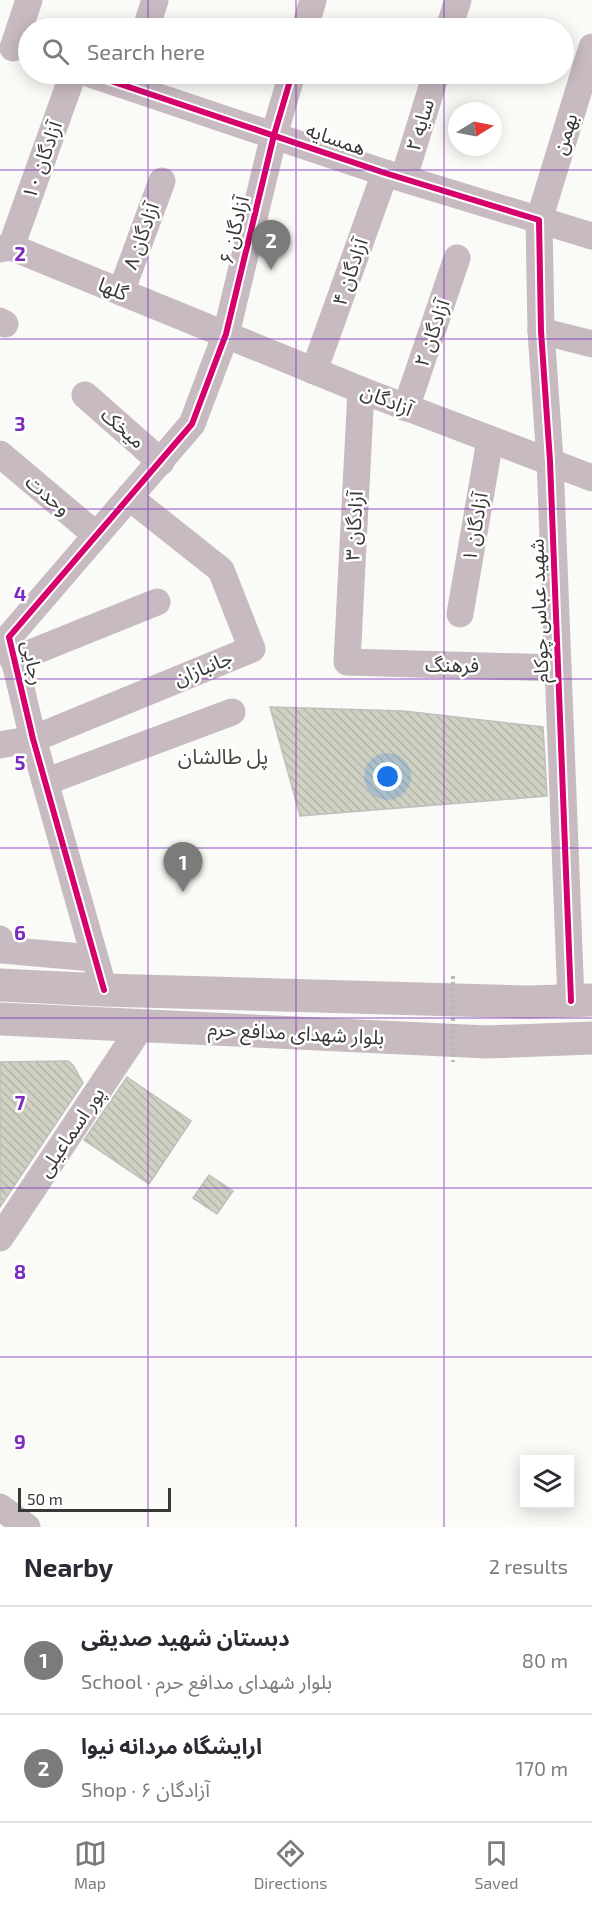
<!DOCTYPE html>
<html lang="en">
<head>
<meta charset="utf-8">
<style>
  :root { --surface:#fff; --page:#f2f2f3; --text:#2b2b33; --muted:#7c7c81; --line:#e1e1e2; --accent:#7b7c79 }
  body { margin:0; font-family:"Exo 2","Noto Sans Arabic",sans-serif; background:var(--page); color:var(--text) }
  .controls { position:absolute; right:18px; bottom:18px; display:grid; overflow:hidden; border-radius:0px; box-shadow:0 3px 15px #0003 }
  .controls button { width:54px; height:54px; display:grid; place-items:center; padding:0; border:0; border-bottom:2px solid var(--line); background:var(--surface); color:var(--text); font:30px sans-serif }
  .compass { position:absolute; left:448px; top:102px; width:54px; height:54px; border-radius:50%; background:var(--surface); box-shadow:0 3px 15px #0003; rotate:80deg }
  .scale { position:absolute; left:18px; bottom:15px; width:153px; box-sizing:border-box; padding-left:6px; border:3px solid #373835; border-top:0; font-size:16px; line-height:21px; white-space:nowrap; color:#373835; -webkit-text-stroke:4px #fff; paint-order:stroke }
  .you { position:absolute; left:388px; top:777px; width:21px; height:21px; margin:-15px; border:4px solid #fff; border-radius:50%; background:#1a73e8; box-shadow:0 0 0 9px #1a73e833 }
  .badge { display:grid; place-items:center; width:39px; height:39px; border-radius:50%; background:var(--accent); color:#fff; font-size:20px; font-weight:700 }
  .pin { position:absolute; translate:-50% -50px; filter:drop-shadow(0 2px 3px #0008) }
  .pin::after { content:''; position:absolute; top:32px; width:21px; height:18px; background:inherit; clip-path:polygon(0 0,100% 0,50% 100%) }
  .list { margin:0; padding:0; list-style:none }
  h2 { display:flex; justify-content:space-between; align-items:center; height:78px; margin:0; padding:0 24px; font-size:26px }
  h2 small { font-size:20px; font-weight:400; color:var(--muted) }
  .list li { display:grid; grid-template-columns:39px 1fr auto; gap:18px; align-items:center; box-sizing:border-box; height:108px; padding:0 24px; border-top:2px solid var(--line) }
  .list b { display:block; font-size:22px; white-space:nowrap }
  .list p { margin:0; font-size:20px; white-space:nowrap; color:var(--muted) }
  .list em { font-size:20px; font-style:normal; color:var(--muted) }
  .icon { flex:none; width:33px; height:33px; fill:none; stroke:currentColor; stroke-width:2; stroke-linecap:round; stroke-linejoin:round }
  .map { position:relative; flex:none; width:592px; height:1527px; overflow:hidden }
  .search { position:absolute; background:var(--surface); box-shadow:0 3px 15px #0003; left:18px; right:18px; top:18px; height:66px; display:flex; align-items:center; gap:15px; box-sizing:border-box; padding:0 21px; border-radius:33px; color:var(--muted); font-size:22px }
  .sheet { height:294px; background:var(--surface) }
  nav { display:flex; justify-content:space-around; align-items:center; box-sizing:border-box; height:84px; border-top:2px solid var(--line); background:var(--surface); font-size:16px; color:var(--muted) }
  nav a { display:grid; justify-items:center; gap:3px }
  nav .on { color:var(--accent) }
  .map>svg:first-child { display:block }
  .building { fill:url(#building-back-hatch); stroke:#bebfbc; stroke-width:1.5 }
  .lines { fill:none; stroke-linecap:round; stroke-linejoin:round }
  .minor { stroke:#c7bac0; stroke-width:27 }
  .major { stroke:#c7bbc0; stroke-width:33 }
  .path-bridge { stroke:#beb7b9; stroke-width:4; stroke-dasharray:3 3; stroke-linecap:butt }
  .cycleway-casing { stroke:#fff; stroke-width:10 }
  .cycleway { stroke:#d6006c; stroke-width:6 }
  .grid { fill:none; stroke:#7b2cbf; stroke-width:1.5; stroke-opacity:0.55 }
  .labels { text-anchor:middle; stroke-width:5; stroke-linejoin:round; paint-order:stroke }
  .street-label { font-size:20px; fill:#373835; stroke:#fff }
  .neighbourhood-label { font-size:21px; fill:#464841; stroke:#fff }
  .grid-label { font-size:20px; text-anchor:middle; font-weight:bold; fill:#7b2cbf; stroke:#fff; stroke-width:5; stroke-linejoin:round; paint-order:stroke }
</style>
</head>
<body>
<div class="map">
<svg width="592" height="1527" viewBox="0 0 592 1527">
  <defs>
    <pattern id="building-back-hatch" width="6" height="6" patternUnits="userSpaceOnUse" patternTransform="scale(1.5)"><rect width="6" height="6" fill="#cfd2c3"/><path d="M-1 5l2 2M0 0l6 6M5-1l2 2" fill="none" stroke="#b2b5a8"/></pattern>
  </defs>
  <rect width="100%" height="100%" fill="#fafbf7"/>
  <g class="building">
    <polygon points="270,707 404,711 543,727 547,796 300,816"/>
    <polygon points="68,1061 73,1065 83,1083 0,1207 0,1062"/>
    <polygon points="127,1077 191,1121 149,1184 84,1140"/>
    <polygon points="209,1175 233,1191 217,1214 193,1198"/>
  </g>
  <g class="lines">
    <g class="minor">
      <polyline points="146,28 155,0"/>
      <polyline points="305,28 313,0"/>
      <polyline points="449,28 458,0"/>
      <polyline points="13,48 29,0"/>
      <polyline points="90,74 385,173 592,236"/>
      <polyline points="404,177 436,74"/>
      <polyline points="11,247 73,74"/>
      <polyline points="0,249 11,247 361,390 592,478"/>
      <polyline points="121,292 162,181"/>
      <polyline points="0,321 5,324"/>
      <polyline points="541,331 592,344"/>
      <polyline points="314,371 385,173"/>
      <polyline points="361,390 347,662 558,668"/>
      <polyline points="85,395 161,462"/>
      <polyline points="406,408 457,258"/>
      <polyline points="0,454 96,535"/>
      <polyline points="460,614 490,440"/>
      <polyline points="13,660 157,602"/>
      <polyline points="0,745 33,739 252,649 221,570 129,497"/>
      <polyline points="45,782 232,712"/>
      <polyline points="0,939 2,950 93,958"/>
      <polyline points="104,990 33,739 9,637 192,424 226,334 274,135 292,74"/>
      <polyline points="571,1001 550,461 541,331 539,220 592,47"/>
      <polyline points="0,1238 142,1025"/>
      <polyline points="0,1507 27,1527"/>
    </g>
    <g class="major">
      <polyline points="0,985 104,990 529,1002 592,1000"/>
      <polyline points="0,1019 487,1042 592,1038"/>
    </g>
    <polyline class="path-bridge" points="453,976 453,1062"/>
    <g class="cycleway-casing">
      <g id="cycleway">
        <polyline points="90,74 385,173 539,220 541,331 550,461 571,1001"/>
        <polyline points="104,990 33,739 9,637 192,424 226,334 274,135 292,74"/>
      </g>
    </g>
    <use href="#cycleway" class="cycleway"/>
  </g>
  <path class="grid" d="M148,0V28M296,0V28M444,0V28M148,74V1527M296,74V1527M444,74V1527M0,170H592M0,339H592M0,509H592M0,679H592M0,848H592M0,1018H592M0,1188H592M0,1357H592"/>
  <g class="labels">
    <g class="street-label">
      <text transform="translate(420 125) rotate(-73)" y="7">سایه ۲</text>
      <text transform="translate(565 134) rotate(-73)" y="7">بهمن</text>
      <text transform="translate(336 139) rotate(19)" y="7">همسایه</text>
      <text transform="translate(42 160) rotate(-70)" y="7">آزادگان ۱۰</text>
      <text transform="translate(234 230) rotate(-76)" y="7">آزادگان ۶</text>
      <text transform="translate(141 236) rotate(-70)" y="7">آزادگان ۸</text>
      <text transform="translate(350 272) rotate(-71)" y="7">آزادگان ۴</text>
      <text transform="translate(113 289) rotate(22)" y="7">گلها</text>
      <text transform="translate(432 333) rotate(-71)" y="7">آزادگان ۲</text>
      <text transform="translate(387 400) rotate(22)" y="7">آزادگان</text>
      <text transform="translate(123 428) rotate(41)" y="7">میخک</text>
      <text transform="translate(48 495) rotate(40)" y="7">وحدت</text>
      <text transform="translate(354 526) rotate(-87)" y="7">آزادگان ۳</text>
      <text transform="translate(475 527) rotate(-80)" y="7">آزادگان ۱</text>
      <text transform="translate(539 611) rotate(-92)" y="7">شهید عباس چوکام</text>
      <text transform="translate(33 663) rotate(79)" y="7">رجایی</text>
      <text transform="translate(452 665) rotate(1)" y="7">فرهنگ</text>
      <text transform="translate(203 668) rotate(-22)" y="7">جانبازان</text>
      <text transform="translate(296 1033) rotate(3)" y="7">بلوار شهدای مدافع حرم</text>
      <text transform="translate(71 1132) rotate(-56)" y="7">پور اسماعیلی</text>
    </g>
    <g class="neighbourhood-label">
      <text x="223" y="764">پل طالشان</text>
    </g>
  </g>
  <g class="grid-label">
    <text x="20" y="261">2</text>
    <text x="20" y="431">3</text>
    <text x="20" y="601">4</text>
    <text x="20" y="770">5</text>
    <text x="20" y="940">6</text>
    <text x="20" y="1110">7</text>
    <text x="20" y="1279">8</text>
    <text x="20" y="1449">9</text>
  </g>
</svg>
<div class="controls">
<button><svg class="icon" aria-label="layers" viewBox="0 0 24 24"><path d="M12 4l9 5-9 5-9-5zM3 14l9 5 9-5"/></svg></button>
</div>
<svg class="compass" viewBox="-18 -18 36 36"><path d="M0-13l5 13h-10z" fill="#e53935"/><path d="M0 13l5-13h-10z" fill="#7c7c81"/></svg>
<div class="scale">50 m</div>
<div class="you"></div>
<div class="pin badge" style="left:183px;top:892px">1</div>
<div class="pin badge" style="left:271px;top:270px">2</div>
<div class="search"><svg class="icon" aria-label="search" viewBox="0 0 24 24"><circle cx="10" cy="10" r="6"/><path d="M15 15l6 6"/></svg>Search here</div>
</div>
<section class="sheet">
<h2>Nearby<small>2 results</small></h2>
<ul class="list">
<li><span class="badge">1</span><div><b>دبستان شهید صدیقی</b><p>School · بلوار شهدای مدافع حرم</p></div><em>80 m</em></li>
<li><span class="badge">2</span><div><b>ارایشگاه مردانه نیوا</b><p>Shop · آزادگان ۶</p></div><em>170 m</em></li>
</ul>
</section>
<nav>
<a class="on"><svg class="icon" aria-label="map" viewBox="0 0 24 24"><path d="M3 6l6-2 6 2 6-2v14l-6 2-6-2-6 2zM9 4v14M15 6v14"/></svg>Map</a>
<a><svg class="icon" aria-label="directions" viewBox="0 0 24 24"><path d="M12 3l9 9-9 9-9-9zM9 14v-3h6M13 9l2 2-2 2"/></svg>Directions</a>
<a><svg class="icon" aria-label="saved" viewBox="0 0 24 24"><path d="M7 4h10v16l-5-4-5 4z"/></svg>Saved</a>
</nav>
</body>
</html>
